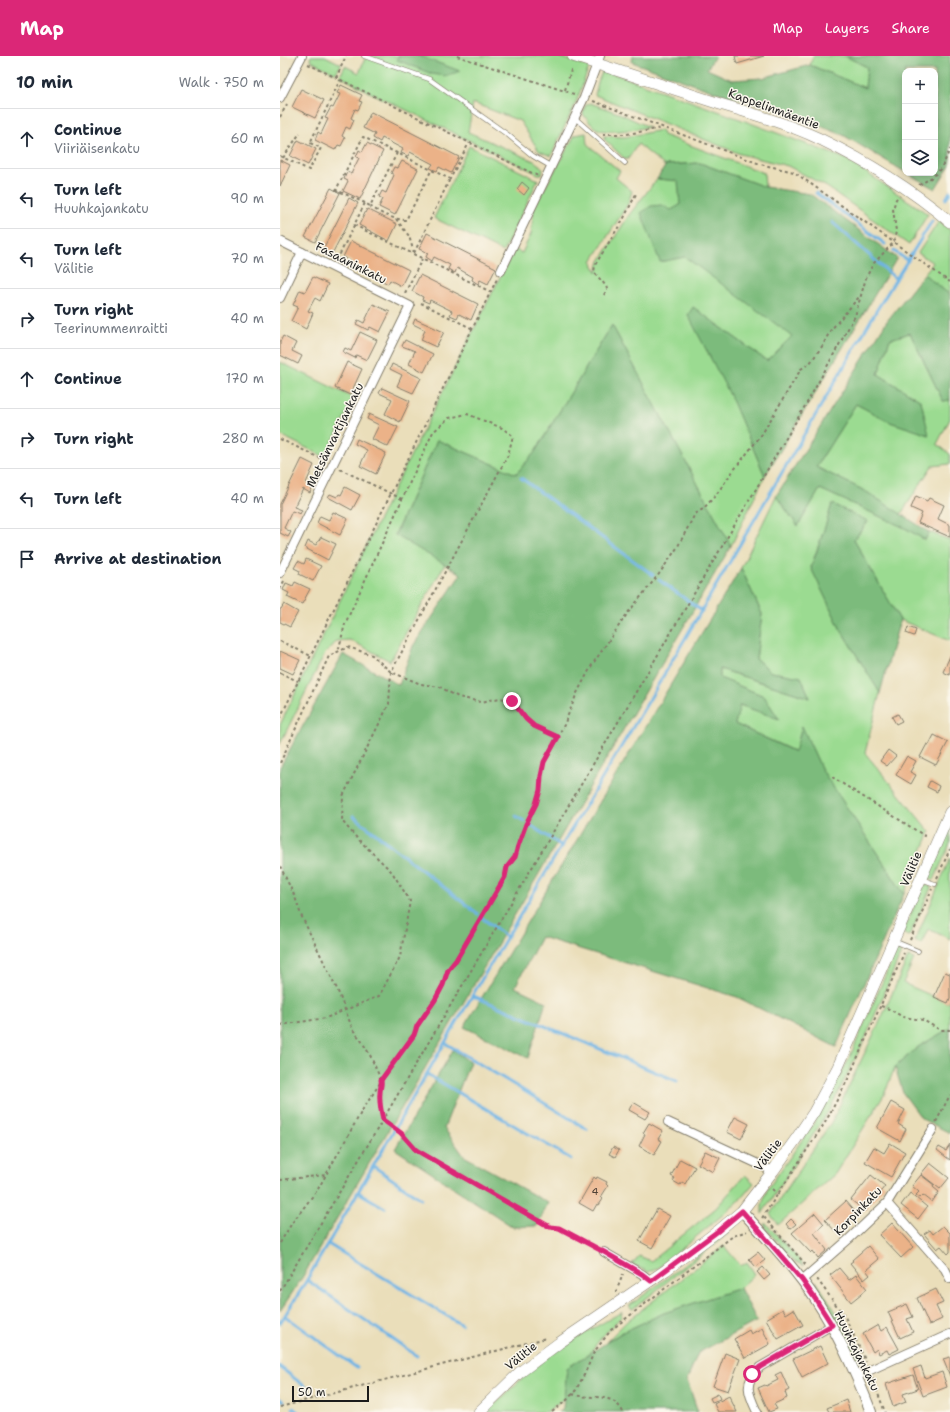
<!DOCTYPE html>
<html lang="en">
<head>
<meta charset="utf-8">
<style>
  :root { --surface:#fff; --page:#f2f2f3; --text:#1f2937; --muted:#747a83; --line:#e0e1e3; --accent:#db2777 }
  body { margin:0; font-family:"Shantell Sans",sans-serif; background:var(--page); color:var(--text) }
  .controls { position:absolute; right:12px; top:12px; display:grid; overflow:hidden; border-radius:8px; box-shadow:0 2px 10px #0003 }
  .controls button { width:36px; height:36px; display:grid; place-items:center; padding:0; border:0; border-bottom:1px solid var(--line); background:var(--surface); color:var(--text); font:20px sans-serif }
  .scale { position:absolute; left:12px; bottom:10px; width:77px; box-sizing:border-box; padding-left:4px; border:2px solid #1c1c1c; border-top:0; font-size:11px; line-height:14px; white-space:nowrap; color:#1c1c1c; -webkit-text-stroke:3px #fbf7ec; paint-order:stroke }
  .stop { position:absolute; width:12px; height:12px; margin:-9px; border:3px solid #db2777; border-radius:50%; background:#fff }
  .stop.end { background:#db2777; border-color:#fff; box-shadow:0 1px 4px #0008 }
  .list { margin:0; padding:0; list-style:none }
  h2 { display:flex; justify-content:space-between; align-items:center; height:52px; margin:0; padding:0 16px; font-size:17px }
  h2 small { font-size:13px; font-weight:400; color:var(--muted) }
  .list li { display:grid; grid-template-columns:26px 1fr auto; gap:12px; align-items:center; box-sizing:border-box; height:60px; padding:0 16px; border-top:1px solid var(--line) }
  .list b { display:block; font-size:15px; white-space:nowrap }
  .list p { margin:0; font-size:13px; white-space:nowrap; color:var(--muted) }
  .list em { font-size:13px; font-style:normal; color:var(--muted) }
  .icon { flex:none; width:22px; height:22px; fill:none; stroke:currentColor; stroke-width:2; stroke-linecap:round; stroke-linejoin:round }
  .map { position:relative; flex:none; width:670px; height:1356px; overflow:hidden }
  header { display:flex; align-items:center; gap:24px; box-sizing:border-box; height:56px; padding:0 20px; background:var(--accent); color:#fff }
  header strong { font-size:19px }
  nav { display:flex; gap:22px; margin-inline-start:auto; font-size:14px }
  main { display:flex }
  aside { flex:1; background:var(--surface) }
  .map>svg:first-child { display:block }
  .green { fill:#9bdb91; stroke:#5c7c56 }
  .forest { fill:#7cbb7b; stroke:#4c6c4c }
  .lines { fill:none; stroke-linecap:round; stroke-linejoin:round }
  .stream { stroke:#6eb4e5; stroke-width:3 }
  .building { fill:#ebb288 }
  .service-casing { stroke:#837d6b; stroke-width:5.5 }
  .minor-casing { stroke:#837d6b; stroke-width:10 }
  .tertiary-casing { stroke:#837d6b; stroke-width:12 }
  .secondary-casing { stroke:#837d6b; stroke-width:12 }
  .path { stroke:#837d6b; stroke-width:2; stroke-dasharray:3 3; stroke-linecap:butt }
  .service { stroke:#fff; stroke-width:4 }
  .minor { stroke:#fff; stroke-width:8 }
  .tertiary { stroke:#fff; stroke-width:10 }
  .secondary { stroke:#fff; stroke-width:11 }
  .route { stroke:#db2777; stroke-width:5 }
  .labels { text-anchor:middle; stroke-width:3; stroke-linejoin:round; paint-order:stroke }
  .number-label { font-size:10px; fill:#504237 }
  .street-label { font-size:12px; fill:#1c1c1c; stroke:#fbf7ec }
</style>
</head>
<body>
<header>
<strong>Map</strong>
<nav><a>Map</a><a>Layers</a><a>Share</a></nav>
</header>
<main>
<aside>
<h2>10 min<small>Walk · 750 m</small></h2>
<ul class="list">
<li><svg class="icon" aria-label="ahead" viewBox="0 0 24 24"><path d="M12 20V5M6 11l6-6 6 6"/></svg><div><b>Continue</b><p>Viiriäisenkatu</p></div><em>60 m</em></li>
<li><svg class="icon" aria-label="left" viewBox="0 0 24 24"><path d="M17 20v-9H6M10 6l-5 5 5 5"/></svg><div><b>Turn left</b><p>Huuhkajankatu</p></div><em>90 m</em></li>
<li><svg class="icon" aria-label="left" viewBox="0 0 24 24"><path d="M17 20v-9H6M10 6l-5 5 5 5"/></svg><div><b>Turn left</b><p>Välitie</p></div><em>70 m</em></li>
<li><svg class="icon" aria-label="right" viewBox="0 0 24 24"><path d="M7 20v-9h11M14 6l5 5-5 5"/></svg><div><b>Turn right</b><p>Teerinummenraitti</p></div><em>40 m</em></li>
<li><svg class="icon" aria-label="ahead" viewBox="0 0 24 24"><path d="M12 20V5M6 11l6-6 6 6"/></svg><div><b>Continue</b></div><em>170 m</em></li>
<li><svg class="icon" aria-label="right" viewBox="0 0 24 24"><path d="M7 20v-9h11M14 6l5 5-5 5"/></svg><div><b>Turn right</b></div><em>280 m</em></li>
<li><svg class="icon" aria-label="left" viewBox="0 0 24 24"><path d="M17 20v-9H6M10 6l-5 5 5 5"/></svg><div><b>Turn left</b></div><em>40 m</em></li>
<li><svg class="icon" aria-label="arrive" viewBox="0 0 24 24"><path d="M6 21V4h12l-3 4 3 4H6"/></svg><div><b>Arrive at destination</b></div></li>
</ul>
</aside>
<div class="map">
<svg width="670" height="1356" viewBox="0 0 670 1356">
  <rect width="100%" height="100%" fill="#fbf7ec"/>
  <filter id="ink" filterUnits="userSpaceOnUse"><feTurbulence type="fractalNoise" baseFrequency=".025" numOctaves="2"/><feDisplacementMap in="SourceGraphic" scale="8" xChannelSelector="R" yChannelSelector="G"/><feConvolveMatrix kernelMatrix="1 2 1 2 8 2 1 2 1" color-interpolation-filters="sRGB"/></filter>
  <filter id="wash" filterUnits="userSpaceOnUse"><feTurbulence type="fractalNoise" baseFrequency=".012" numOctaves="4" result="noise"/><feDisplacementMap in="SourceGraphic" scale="16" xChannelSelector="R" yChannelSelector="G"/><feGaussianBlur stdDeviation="0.9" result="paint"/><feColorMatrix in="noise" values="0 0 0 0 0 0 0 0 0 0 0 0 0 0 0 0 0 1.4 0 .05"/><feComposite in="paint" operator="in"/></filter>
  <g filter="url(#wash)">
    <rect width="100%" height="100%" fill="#eadeba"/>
    <g class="green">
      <polygon points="31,0 45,0 61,8 61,9 56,17 54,17 31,5 30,3"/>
      <path d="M86,0H277L309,11L297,44L271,100L259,95L240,65L193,47L188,76L254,105C259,109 265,111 262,118H258L87,35L60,20L65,10L79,17Z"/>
      <polygon points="533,0 565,0 587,11 585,32 530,9"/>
      <polygon points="323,14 449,59 566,103 648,158 629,189 547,131 508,110 460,98 315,39 318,26"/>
      <path d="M310,47L341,58L369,71C357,73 325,79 316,72C311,69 307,63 303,58L305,50Z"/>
      <polygon points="381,74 383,79 484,117 485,131 420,107 386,109 386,111 358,88 348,103 345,103 324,83 324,80 345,81"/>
      <polygon points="306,77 307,88 340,115 336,122 352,135 348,148 312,205 317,216 320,205 349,159 377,123 475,130 512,280 487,305 413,251 485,420 451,490 332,269 255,396 236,418 157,384 115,478 165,508 110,605 70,584 57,585 44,599 0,688 0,669 105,451 234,193 242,197 251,178 254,151 295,79"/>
      <polygon points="189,90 258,124 223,196 154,162"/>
      <polygon points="659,165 670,174 670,239 644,218 653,207 638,197"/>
      <polygon points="630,277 663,345 670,344 670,363 657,388 670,398 670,408 652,410 621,458 585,435 536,411 576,348 610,366 648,378 641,345 598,318 610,283"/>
      <polygon points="0,306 74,342 45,401 0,379"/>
      <polygon points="540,433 625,472 645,484 649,476 670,484 670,585 620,564 574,484 588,466 552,448 546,468 531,511 561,574 600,637 585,697 650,776 624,838 542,714 522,671 516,696 455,668 459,649 498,662 484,640 440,622 440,613 530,642 521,621 491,616 476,603 482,558 461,512 496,440 518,470"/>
      <polygon points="670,771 670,788 654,824 650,822 649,820"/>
      <polygon points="670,802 670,883 648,873 641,888 635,885"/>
      <polygon points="647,829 651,831 650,834 630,879 628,880 624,878 623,876 643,831"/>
      <polygon points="618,894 621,896 621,897 585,983 550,1053 482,1158 482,1149 487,1134 534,1067 568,1005 616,895"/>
      <polygon points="628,901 634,903 623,927 668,947 670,942 670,972 638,991 615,1011 604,1039 555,1118 498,1169 490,1158 552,1065 601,963"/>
      <polygon points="465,1119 474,1127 457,1147 377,1213 368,1216 352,1208 359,1200 371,1205 436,1152"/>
      <polygon points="484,1168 487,1168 521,1206 523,1210 514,1205 486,1173"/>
      <polygon points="445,1176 450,1176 358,1249 352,1253 349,1250 419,1198"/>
      <polygon points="444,1190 461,1210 467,1206 475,1218 460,1232 384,1257 343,1276 326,1286 347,1265"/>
      <polygon points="536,1225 568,1275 583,1306 579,1306 564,1276 536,1231"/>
      <path d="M342,1256L341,1261L321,1282L309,1298L287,1312L284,1342L267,1356H207C227,1337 246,1317 268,1301C292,1284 317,1270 342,1256Z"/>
    </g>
    <g class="forest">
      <polygon points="118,0 139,0 180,15 166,20 152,18 117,4"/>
      <polygon points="353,0 435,0 427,13 452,24 482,22 530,9 585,32 587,11 565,0 670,0 670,109 655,133 627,117 655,117 655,15 625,15 625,116 563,79 504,56 429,34 352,6"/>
      <polygon points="420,107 485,131 530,138 617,202 485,420 450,339 408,259 413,251 487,305 512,280 405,201 380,206 361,157 371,150 382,149 391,154 400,149 398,125 377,123 386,109"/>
      <polygon points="644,218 670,239 670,344 663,345 630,277 610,283 598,318 641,345 649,379 610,366 576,348 536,411 585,435 649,476 645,484 625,472 540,433 518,470 496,440 607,265"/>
      <polygon points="332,269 451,490 22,1222 0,1255 0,711 63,598 119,629 133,590 181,518 115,479 157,384 236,418 255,396"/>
      <polygon points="552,448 588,465 574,484 620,564 600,637 561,574 531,512 546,468"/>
      <polygon points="461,512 482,558 476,603 491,616 521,621 530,642 440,613 440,622 484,640 499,663 460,649 455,668 515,696 522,670 542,714 624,838 556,991 457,941 261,881 235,931 266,946 248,1002 184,971"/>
      <polygon points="670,972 670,1077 642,1063 623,1037 615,1011 638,991"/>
      <polygon points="173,994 190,1006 164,1072 184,1100 268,1147 257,1170 233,1171 115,1093"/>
      <polygon points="460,1232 477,1265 418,1297 407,1324 418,1356 279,1356 283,1352 287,1312 343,1276 384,1257"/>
    </g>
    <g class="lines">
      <g class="stream">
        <polyline points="536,137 605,188"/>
        <polyline points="666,143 670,136"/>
        <polyline points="552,166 616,223"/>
        <polyline points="614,195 628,205"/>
        <polyline points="241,422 373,519"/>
        <polyline points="379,524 422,555"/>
        <polyline points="73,760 198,858"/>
        <polyline points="236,760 244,765"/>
        <polyline points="250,769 282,790"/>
        <polyline points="201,861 227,881"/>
        <polyline points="193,940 397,1025"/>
        <polyline points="165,987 307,1073"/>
        <polyline points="147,1018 291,1103"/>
        <polyline points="93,1110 141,1143"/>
        <polyline points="78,1136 105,1152"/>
        <polyline points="48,1188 182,1269"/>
        <polyline points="27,1224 137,1300"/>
        <polyline points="5,1260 77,1312"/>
        <polyline points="0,1267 21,1234 206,916 368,646 598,252 652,165"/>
        <polyline points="0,1311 28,1333"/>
        <polyline points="0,1343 3,1345"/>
        <polyline points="13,1352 18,1356"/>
      </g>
    </g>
    <g id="blocks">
      <g class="building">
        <polygon points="455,0 484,0 457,8"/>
        <polygon points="61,29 82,39 79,45 82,46 78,54 75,53 71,62 74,64 70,73 66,71 62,80 65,82 61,90 58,89 55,94 35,84 38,76 41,78 48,63 45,62 51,51 53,52 60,38 57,37"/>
        <polygon points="21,33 44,44 35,62 12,51"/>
        <polygon points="91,56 179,101 171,117 159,111 157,115 150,112 153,108 130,96 128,100 121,97 123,93 102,82 100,86 93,82 95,78 83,72"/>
        <polygon points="18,84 36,93 28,109 10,100"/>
        <polygon points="87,87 103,95 80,143 63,135 68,125 64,123 67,116 71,118 79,102 76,101 79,94 82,96"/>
        <polygon points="0,104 10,109 0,130"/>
        <polygon points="122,105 138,113 115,159 99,151 103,143 99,141 102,135 106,137 114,119 111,117 114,111 118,112"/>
        <polygon points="242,126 249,132 244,139 237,133"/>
        <polygon points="51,132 60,137 35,186 25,181"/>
        <polygon points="69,142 78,147 51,200 42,195"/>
        <polygon points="87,153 117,168 109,185 79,169"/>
        <polygon points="147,177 216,212 208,228 200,224 198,228 192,224 193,221 177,212 175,217 168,213 170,209 154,201 152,205 146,201 148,197 139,193"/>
        <polygon points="71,185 129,214 121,230 110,224 108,228 101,224 103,221 81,210 79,214 72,211 74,207 63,201"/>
        <polygon points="140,219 198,248 191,264 179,258 177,262 170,259 172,255 150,244 149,247 142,244 143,241 132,235"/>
        <polygon points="33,221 48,228 40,245 35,242 28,255 33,257 26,273 11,265 18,251 13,249 20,234 25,236"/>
        <polygon points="93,248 110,256 100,276 90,271 88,274 76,268 78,264 84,267"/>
        <polygon points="135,263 164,276 156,291 141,284 145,274 133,268"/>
        <polygon points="80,276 97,284 87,304 76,299 75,302 63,296 65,292 71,295"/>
        <polygon points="3,280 16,287 12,295 22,300 18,308 0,299 0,286"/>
        <polygon points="125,284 153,298 144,316 129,308 135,295 122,290"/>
        <polygon points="67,306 82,313 70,339 55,332"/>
        <polygon points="112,308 141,322 133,337 117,330 122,319 110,313"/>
        <polygon points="102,332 130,345 120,366 105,358 112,343 99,337"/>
        <polygon points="89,358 118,371 108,391 92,383 99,369 87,363"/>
        <polygon points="77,383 106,397 96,418 80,410 87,394 75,388"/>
        <polygon points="22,403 34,409 26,427 33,430 30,437 23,433 14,451 22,454 20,458 12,455 4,472 11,476 8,481 0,477 0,448"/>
        <polygon points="65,431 80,439 72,454 48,441 50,438 57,441 59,438 61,439"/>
        <polygon points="636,440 647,445 649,442 664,449 658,463 670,469 670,481 638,467 642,457 631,452"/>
        <polygon points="53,456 68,463 60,479 37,467 40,460 49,464"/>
        <polygon points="41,481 56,488 48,504 25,492 28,485 36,489"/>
        <polygon points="26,503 41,510 33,525 19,518 20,515 14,512 18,505 24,508"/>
        <polygon points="15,526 30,533 22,548 7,541 9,537 3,534 6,527 13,530"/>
        <polygon points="4,548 18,556 10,571 0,566 0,553 1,553"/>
        <polygon points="628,571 636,574 634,580 626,577"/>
        <polygon points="0,595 20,604 13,618 0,612"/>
        <polygon points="670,600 670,619 663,616"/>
        <polygon points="618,658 622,665 616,668 612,661"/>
        <polygon points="654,679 668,686 656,709 640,701 647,688 649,689"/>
        <polygon points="608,694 616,700 607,710 600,705"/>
        <polygon points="627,700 636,705 630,716 636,719 631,728 616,719"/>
        <polygon points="650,725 659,730 657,736 647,731"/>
        <polygon points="665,916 670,918 670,942 668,947 654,941"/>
        <polygon points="353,1046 370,1056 365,1063 349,1054"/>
        <polygon points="611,1046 625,1054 618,1068 626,1073 620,1085 597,1072"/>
        <polygon points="455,1061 469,1068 461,1083 447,1076"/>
        <polygon points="369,1067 383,1075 378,1083 382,1085 374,1099 359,1090 365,1078 363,1077"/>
        <polygon points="610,1087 625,1096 611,1121 585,1106 594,1091 604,1097"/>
        <polygon points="670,1089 670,1104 657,1094 659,1091 666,1095"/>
        <polygon points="333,1091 339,1094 335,1101 329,1098"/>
        <polygon points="425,1095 440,1102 433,1116 418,1108"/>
        <polygon points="400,1103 415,1111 405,1128 402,1126 400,1129 393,1125 395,1122 391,1120"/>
        <polygon points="650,1107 669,1122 660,1133 641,1118"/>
        <polygon points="591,1119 605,1130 585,1155 571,1144"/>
        <polygon points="641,1119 654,1129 653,1131 659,1136 652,1146 643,1139 640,1142 636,1139 639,1136 632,1130"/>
        <polygon points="314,1121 316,1123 317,1121 327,1126 326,1128 328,1130 321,1141 323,1143 319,1149 317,1148 313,1155 299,1147"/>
        <polygon points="630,1137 647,1151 638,1163 621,1149"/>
        <polygon points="566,1145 577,1158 556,1176 545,1164"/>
        <polygon points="377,1153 390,1160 372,1192 359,1185"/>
        <polygon points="535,1157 544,1168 534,1177 547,1194 538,1202 533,1195 531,1197 512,1177"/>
        <polygon points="511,1163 516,1168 510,1173 506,1168"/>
        <polygon points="612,1167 633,1191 621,1202 599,1179"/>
        <polygon points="663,1170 670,1177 670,1196 668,1198 661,1190 657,1193 644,1178 650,1174 653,1178"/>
        <polygon points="588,1190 599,1203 586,1214 590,1219 584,1224 570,1207 573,1205 572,1204"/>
        <polygon points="478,1196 485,1204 476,1211 469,1203"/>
        <polygon points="483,1211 490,1219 484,1224 477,1216"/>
        <polygon points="559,1212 569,1224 576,1219 587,1233 571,1246 550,1219"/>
        <polygon points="656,1233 663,1247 656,1250 662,1263 649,1269 637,1242"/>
        <polygon points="627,1248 633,1261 627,1263 633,1276 620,1282 608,1256"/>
        <polygon points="503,1253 506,1258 514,1253 523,1269 498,1283 486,1263"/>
        <polygon points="598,1269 601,1275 607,1271 619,1293 609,1298 607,1294 599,1298 597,1293 593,1296 583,1278"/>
        <polygon points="482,1272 490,1288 465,1302 454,1283 469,1274 471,1278"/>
        <polygon points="540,1290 548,1307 522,1321 513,1303"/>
        <polygon points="445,1297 460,1303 448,1335 433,1330"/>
        <polygon points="670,1301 670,1320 663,1303"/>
        <polygon points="641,1310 645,1322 662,1316 667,1331 643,1340 633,1313"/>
        <polygon points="501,1316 509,1334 505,1336 507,1342 494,1348 497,1353 489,1356 478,1332 485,1329 486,1330 498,1324 495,1319"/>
        <polygon points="633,1319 638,1333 623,1338 626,1346 613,1351 606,1328"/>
        <polygon points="438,1338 440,1343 432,1346 430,1342"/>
        <polygon points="449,1340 457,1356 438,1356 434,1348"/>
        <polygon points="566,1344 570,1356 549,1356 547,1352"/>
      </g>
    </g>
  </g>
  <g filter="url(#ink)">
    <use href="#blocks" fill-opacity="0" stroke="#837d6b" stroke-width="1"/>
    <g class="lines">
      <g class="service-casing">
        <g id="service">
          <polyline points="84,0 149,23 228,79 253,100 272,111"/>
          <polyline points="295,62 345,107"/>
          <polyline points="641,823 655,828"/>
          <polyline points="614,885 638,895"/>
        </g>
      </g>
      <g class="minor-casing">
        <g id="minor">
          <polyline points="0,42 22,0"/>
          <polyline points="0,185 130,250 0,517"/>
          <polyline points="221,215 304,42 320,0"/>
          <polyline points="0,242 22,196"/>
          <polyline points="388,1066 493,1115"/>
          <polyline points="607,1147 665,1213 670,1223"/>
          <polyline points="324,1196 362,1218 371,1225"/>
          <polyline points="522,1224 569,1183 607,1147 653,1073"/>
          <polyline points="577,1320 670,1278"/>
          <path d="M477,1356C468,1337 463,1327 480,1311L552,1269"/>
        </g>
      </g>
      <g class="tertiary-casing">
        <path id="tertiary" d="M462,1155C487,1183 515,1212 536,1244C559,1279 576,1317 591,1356"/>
      </g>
      <g class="secondary-casing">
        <g id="secondary">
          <path d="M293,0C342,16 391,32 440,48C474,58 508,68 540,83C586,105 631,133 670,166"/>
          <polyline points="199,1356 239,1317 279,1287 386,1214 438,1175 462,1155 493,1115 516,1083 534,1056 558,1011 670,756"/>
        </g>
      </g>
      <g class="path">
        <polyline points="177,0 297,39"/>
        <polyline points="28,8 258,120"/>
        <polyline points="56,22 66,0"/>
        <polyline points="285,34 292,11"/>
        <polyline points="313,45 480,108 514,116 670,226"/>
        <polyline points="0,61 7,48"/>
        <polyline points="323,78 347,78 382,72"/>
        <polyline points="0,100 29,114 41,92 30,87 60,24"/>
        <polyline points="3,102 20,77"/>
        <path d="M639,129C659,118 661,114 670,93"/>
        <polyline points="85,147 56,134 83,81 117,97"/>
        <path d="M90,150C101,158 112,163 126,164L151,115"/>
        <polyline points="116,163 129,180 134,197"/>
        <polyline points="74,169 211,236"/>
        <polyline points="134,197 170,123"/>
        <polyline points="57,204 85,147 90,150 117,97 170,123 189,87"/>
        <polyline points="125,237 142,203"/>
        <polyline points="324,239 327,233 326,230 314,216 315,209 344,162 356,138"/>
        <polyline points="141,247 193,273"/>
        <polyline points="0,383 46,405"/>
        <polyline points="60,413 122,443"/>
        <polyline points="0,533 4,525"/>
        <polyline points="0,585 31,600"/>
        <polyline points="0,617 18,625"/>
        <polyline points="0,662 217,223"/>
        <polyline points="0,707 49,600 68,591 92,599 111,616 141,628 160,631 178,641 201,646 220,642 232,645 246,663 254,670 278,681"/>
        <polyline points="552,721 648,782"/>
        <path d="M0,810L15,841L21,859L57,933L73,974L81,984L90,999L101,1024C102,1030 100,1032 100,1037C99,1046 101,1055 103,1064L121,1077L135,1094L270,1171L279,1172L317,1192"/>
        <polyline points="657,822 670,793"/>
        <polyline points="630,884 652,833"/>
        <polyline points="601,950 609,953 623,961 643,964 660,974 670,974"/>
        <polyline points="0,969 46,962 99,940 120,901 130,845 112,816 76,781 62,765 63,740 109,648 111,616 228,399 233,380 222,372 187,358 169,362 153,376 65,568 58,596"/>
        <polyline points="656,1066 670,1039"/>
        <polyline points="0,1124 46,1119"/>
        <polyline points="492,1133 499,1139"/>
        <polyline points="484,1161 527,1210"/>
        <polyline points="482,1162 546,1065 568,1023 624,897"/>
        <polyline points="0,1187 12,1167 38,1133 83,1053 118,1000 134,979 137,970 155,944 163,929 168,914 176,904 225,821 227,811 235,801 237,790 246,768 256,748 260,734 261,720 264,706 284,669 297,637 312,609 347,558 379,518 397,492 415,458 423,453 436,439 450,419 482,378 521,313 530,307 543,289 550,275 579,241"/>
        <polyline points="537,1223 565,1261 586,1306"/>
        <polyline points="0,1235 95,1077 528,345 575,260 586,222 593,208 614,186 616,175 613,153 616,143 620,140"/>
        <polyline points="336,1236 343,1218"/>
        <polyline points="592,1322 605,1356"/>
        <path d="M292,1338C311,1345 331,1334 343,1356"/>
        <polyline points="0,1351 266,1282"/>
        <polyline points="272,1356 287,1344 296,1334 305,1317 314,1296 331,1274 453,1180 467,1175"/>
      </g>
      <use href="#service" class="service"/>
      <use href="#minor" class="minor"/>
      <use href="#tertiary" class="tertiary"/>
      <use href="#secondary" class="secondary"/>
    </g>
  </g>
  <g class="lines" filter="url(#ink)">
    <path class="route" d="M232,645L246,663L254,670L278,681L264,706L261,720L260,734L256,748L246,768L238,790L235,801L227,811L225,821L176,904L168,914L163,929L155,944L137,970L134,979L101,1024C102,1029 100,1032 100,1037C99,1046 101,1055 103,1064L121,1077L136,1094L270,1171L279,1172L324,1196L362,1218L371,1225L438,1175L462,1155L522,1224L536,1244L552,1269L480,1311L472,1318"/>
  </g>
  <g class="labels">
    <g class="number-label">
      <text x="315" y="1139">4</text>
    </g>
    <g class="street-label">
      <text transform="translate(494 53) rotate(20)" y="4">Kappelinmäentie</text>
      <text transform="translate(71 207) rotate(27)" y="4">Fasaaninkatu</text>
      <text transform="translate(55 379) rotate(-64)" y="4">Metsänvartijankatu</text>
      <text transform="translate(631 813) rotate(-67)" y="4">Välitie</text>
      <text transform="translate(488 1099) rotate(-53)" y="4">Välitie</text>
      <text transform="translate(578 1155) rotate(-46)" y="4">Korpinkatu</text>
      <text transform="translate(577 1295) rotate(64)" y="4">Huuhkajankatu</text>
      <text transform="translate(241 1300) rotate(-39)" y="4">Välitie</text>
    </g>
  </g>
</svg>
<div class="controls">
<button>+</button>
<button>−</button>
<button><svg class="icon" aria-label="layers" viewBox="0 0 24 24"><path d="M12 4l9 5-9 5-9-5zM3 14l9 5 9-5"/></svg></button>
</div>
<div class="scale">50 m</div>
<div class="stop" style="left:472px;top:1318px"></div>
<div class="stop end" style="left:232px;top:645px"></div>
</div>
</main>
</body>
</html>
